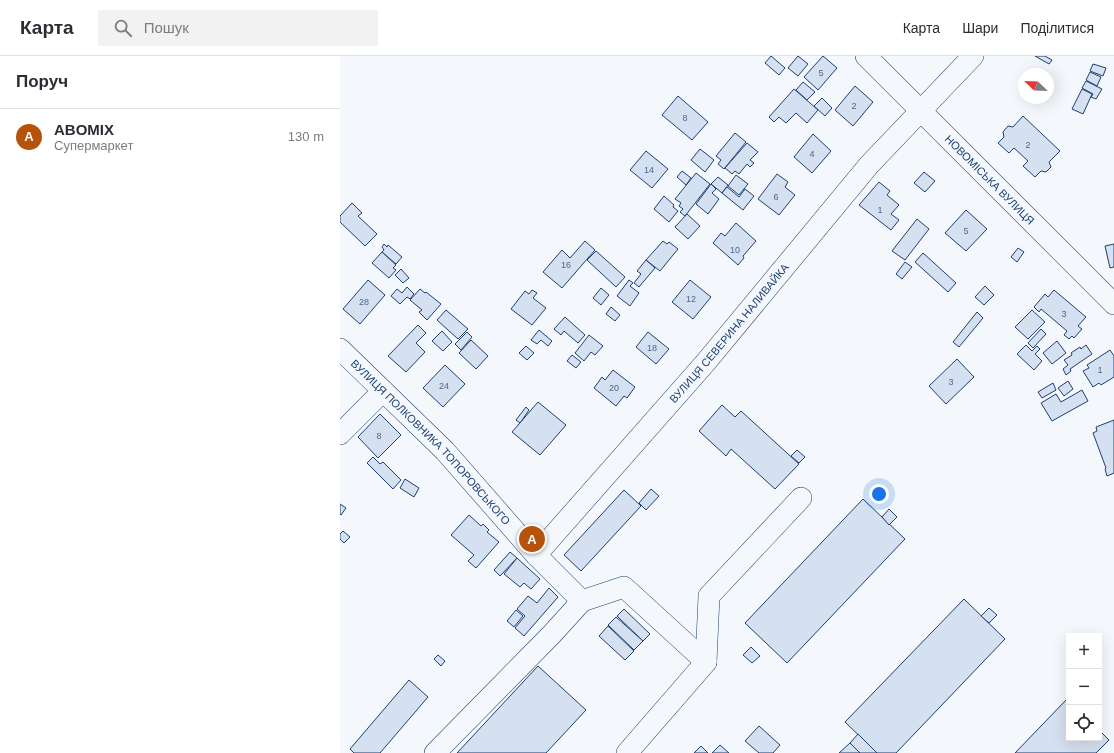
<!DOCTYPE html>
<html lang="uk">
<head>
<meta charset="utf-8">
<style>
  :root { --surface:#fff; --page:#f2f2f3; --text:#2b2b33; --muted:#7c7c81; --line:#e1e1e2; --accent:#b45309 }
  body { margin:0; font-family:Helvetica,sans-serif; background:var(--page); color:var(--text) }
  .controls { position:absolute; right:12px; bottom:12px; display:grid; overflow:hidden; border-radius:0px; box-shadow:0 4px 16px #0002 }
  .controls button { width:36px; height:36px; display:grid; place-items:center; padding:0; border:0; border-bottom:1px solid var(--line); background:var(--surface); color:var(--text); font:20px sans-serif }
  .compass { position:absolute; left:678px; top:12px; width:36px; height:36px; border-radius:50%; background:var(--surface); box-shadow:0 4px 16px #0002; rotate:293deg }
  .you { position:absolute; left:539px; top:438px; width:14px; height:14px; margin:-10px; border:3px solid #fff; border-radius:50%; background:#1a73e8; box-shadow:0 0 0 6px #1a73e833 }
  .badge { display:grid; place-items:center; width:26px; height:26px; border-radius:50%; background:var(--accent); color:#fff; font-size:13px; font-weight:700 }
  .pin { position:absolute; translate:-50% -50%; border:2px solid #fff; box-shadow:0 1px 4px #0006 }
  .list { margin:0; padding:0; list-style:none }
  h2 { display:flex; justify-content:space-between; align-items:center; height:52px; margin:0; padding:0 16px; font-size:17px }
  h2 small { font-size:13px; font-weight:400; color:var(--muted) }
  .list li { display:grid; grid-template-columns:26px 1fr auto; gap:12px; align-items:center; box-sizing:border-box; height:56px; padding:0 16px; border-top:1px solid var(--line) }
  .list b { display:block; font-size:15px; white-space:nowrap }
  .list p { margin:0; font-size:13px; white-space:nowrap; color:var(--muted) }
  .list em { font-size:13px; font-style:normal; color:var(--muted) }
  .icon { flex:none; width:22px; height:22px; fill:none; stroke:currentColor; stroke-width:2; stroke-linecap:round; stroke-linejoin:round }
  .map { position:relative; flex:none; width:774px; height:697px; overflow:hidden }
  header { display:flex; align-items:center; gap:24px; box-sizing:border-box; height:56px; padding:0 20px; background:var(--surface); border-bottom:1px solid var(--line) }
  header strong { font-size:19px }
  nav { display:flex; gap:22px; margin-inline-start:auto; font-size:14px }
  .search { width:280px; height:36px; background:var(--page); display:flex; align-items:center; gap:10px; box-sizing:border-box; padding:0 14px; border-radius:0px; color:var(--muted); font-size:15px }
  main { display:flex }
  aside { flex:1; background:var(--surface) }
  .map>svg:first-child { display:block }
  .building { fill:#d5e0f0; stroke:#1d3f73 }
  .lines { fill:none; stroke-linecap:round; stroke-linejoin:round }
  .minor-casing { stroke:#1d3f73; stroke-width:22 }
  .minor { stroke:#f4f7fb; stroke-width:21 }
  .labels { text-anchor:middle; stroke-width:3; stroke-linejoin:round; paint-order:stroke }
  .number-label { font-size:9px; fill:#4b6792 }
  .street-label { font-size:11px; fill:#1d3f73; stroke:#f4f7fb }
</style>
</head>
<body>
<header>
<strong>Карта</strong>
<div class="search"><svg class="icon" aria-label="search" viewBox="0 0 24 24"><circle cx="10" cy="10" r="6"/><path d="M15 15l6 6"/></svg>Пошук</div>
<nav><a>Карта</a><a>Шари</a><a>Поділитися</a></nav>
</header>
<main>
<aside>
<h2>Поруч<small></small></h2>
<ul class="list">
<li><span class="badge">A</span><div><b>ABOMIX</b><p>Супермаркет</p></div><em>130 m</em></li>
</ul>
</aside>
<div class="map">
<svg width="774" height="697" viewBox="0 0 774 697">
  <rect width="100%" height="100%" fill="#f4f7fb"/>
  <g class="building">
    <polygon points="431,0 445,12 439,19 425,7"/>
    <polygon points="458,0 468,8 458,20 448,12"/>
    <polygon points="483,0 497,12 478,34 464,21"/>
    <polygon points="695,0 705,0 712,4 709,8"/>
    <polygon points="753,8 766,12 763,20 750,15"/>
    <polygon points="750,16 761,21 757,30 746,24"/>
    <polygon points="746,25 762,33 756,43 751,41 753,38 742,32"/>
    <polygon points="463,26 475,36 467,44 456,34"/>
    <polygon points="515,30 533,46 513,70 495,54"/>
    <polygon points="454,33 478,54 467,67 456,57 446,67 439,61 434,66 429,61"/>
    <polygon points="742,33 752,38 743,58 732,53"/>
    <polygon points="338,40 368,66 352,84 322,59"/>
    <polygon points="482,42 492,52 485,60 474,50"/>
    <polygon points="683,60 720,95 709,106 711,111 706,116 701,115 695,121 683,110 688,105 674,92 669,97 658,87 664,81 663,76 668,70 673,71"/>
    <polygon points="395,77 406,86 384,113 378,108 381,104 376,100"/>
    <polygon points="473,78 491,95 472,117 454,101"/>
    <polygon points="407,87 418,96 410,104 414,107 410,111 407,108 399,118 395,115 392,118 385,112"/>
    <polygon points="360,93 374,104 365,116 351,104"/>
    <polygon points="306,95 328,113 312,132 290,114"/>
    <polygon points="342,115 351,122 346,129 337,121"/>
    <polygon points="584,116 595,125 585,136 574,127"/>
    <polygon points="356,117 370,128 345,160 340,156 343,153 339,150 341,147 335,143"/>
    <polygon points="437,118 448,126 445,131 455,139 439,159 418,143"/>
    <polygon points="396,119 408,128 399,139 388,130"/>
    <polygon points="378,121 388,129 382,137 371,128"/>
    <polygon points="539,126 550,135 547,139 559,149 551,158 559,164 551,174 519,149"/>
    <polygon points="371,128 376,133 372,137 379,143 368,158 356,148"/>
    <polygon points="387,131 399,141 405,133 414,140 403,154 382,137"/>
    <polygon points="324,140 334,149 333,151 338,155 329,166 314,153"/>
    <polygon points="12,147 22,157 18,160 37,178 25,190 0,166 0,160"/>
    <polygon points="626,154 647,173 626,195 605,177"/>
    <polygon points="347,158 360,170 348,183 335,171"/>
    <polygon points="577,163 589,173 565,204 552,195"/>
    <polygon points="396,167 416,185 403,200 404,202 398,209 373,187 381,177 385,180"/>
    <polygon points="245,185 255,194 222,232 203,216 222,194 230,202"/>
    <polygon points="323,185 327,188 329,186 338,193 320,215 306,204"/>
    <polygon points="44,188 47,191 48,189 62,201 56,208 42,196 44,194 42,191"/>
    <polygon points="774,188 774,211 770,212 765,190"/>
    <polygon points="678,192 684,196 677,206 671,201"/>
    <polygon points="256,195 285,221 276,231 247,204"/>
    <polygon points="42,196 56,209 53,212 56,214 49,222 32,207"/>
    <polygon points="583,197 616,227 608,236 575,206"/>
    <polygon points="306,204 315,212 299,231 294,227 301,218 297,215"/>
    <polygon points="565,206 572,211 562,223 556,218"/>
    <polygon points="61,213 69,222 63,227 55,219"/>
    <polygon points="28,224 45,239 20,268 3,253"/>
    <polygon points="289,224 293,227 290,230 299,237 290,250 277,240"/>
    <polygon points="350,224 371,241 353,263 332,246"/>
    <polygon points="645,230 654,239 644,249 635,241"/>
    <polygon points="67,231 74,238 70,243 67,241 60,248 51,240 57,233 62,237"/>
    <polygon points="261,232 269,239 261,249 253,242"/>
    <polygon points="80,233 85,237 86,236 101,248 87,264 79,256 82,254 70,244"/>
    <polygon points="192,234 197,237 193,242 206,252 192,269 171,253 185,235 189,238"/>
    <polygon points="714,234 746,261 738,270 742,273 734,282 732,280 729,283 724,279 727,275 701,253 699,256 694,251 705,238 708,241"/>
    <polygon points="271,251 280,259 275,265 266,258"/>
    <polygon points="106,254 128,273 118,283 97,264"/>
    <polygon points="692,254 705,266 688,283 675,271"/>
    <polygon points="637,256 643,262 619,291 613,286"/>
    <polygon points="225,261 245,279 238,287 224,275 221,279 214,273"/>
    <polygon points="78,269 86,277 76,287 85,296 66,316 48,300"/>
    <polygon points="701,273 706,278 693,292 688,287"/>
    <polygon points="199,274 212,285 208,290 201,284 197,288 191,284"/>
    <polygon points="102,275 112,286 103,295 92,285"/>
    <polygon points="127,276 132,281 121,294 115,288"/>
    <polygon points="308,276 329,293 316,308 296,291"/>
    <polygon points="249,279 263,290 255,299 251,296 244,305 235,297"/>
    <polygon points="131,284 148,300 136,313 119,297"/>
    <polygon points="717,285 726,297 712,308 703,297"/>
    <polygon points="686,289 692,295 697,290 700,293 695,298 702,305 694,314 677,298"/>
    <polygon points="746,289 752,298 730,313 731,315 726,319 723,313 728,309 724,304 732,299 731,297 740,291 741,293"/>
    <polygon points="186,290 194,297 187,304 179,297"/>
    <polygon points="770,294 774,300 774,321 761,329 759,327 753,331 743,315 749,312 747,309"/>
    <polygon points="232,299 241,306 236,312 227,305"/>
    <polygon points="617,303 634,321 606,348 589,330"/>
    <polygon points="105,309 125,328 103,351 83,332"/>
    <polygon points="273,314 295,331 287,342 284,340 276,350 254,332 262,321 265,324"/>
    <polygon points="728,325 733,333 724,340 718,332"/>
    <polygon points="713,327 716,334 702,342 698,336"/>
    <polygon points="742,334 748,345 712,365 701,347 716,338 721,346"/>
    <polygon points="198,346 226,369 200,399 172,376"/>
    <polygon points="382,349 395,361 401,355 459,408 435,433 391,393 386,400 359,375"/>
    <polygon points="186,351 189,354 180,367 176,364"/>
    <polygon points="40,358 61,379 38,402 18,381"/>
    <polygon points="774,364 774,417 767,420 765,413 766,412 753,377 757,375 756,371"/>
    <polygon points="457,394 465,401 459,407 451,400"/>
    <polygon points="33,401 40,408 43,406 61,424 53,433 27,407"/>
    <polygon points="65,423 79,432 74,441 60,432"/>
    <polygon points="311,433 319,440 306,454 299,447"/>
    <polygon points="284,434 301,450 241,515 224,499"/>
    <polygon points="523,443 565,483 447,607 405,567"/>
    <polygon points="0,448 6,452 1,459 0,458"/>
    <polygon points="549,453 557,461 549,469 542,461"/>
    <polygon points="129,459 141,470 143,468 149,474 147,476 159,486 136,512 128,505 134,499 111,479"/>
    <polygon points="3,475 10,481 4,487 0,483 0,478"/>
    <polygon points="170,496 177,502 160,520 154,514"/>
    <polygon points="177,502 200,523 191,533 184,527 180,531 164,518"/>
    <polygon points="209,532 218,541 184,580 175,572 185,560 177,553 188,540 197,547"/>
    <polygon points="624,543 665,583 556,697 537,697 505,666"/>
    <polygon points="649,552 657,559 649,567 641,560"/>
    <polygon points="284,553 310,578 303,585 277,560"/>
    <polygon points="176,554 183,560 174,571 167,565"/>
    <polygon points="276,561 303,585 294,594 268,569"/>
    <polygon points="268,570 294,595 285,604 259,580"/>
    <polygon points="411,591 420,600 412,607 403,599"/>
    <polygon points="98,599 105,605 101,610 94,603"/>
    <polygon points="198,610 246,654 206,697 117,697"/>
    <polygon points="69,624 88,641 40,697 14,697 10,693"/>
    <polygon points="727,643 729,646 729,682 759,682 759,674 769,684 756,697 675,697"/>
    <polygon points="419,670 440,689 433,697 419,697 405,685"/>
    <polygon points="518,678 537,697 520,697 510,687"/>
    <polygon points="510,687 520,697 499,697"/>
    <polygon points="380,689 389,697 372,697"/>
    <polygon points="361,690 368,697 354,697"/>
  </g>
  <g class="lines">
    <g class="minor-casing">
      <g id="minor">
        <path id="s1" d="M526,0L774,248"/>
        <path id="s2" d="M0,293L105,395L196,499L242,545L284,531L366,606"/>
        <polyline points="0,378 43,335"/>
        <path id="s3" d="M196,499L366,306L529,109L633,0"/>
        <polyline points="95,697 212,578 242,545"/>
        <polyline points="287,697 366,606 369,540 461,442"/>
      </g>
    </g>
    <use href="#minor" class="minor"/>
  </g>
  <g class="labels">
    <g class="number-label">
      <text x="481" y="20">5</text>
      <text x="514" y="53">2</text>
      <text x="345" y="65">8</text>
      <text x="688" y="92">2</text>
      <text x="472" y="101">4</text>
      <text x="309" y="117">14</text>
      <text x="436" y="144">6</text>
      <text x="540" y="157">1</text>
      <text x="626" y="178">5</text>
      <text x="395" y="197">10</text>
      <text x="226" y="212">16</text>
      <text x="351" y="246">12</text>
      <text x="24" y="249">28</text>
      <text x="724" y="261">3</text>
      <text x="312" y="295">18</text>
      <text x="760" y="317">1</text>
      <text x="611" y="329">3</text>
      <text x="104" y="333">24</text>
      <text x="274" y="335">20</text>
      <text x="39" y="383">8</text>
    </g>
    <g class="street-label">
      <text dy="4" stroke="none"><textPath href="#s1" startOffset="175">НОВОМІСЬКА ВУЛИЦЯ</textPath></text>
      <text dy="4" stroke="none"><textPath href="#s3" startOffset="294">ВУЛИЦЯ СЕВЕРИНА НАЛИВАЙКА</textPath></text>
      <text dy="4" stroke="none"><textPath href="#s2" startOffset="130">ВУЛИЦЯ ПОЛКОВНИКА ТОПОРОВСЬКОГО</textPath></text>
    </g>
  </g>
</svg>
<div class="controls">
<button>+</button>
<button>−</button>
<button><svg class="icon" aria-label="locate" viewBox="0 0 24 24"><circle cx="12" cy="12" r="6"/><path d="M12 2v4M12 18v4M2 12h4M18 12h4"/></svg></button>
</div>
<svg class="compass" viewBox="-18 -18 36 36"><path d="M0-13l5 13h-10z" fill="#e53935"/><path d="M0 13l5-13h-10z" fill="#7c7c81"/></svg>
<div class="you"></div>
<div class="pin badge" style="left:192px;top:483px">A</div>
</div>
</main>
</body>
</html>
